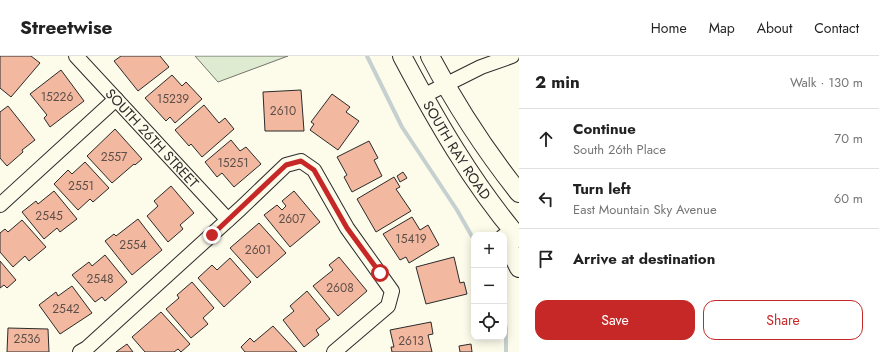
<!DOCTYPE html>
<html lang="en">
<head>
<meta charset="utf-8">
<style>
  :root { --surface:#fff; --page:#f2f2f2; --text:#222; --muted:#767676; --line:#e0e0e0; --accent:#c62828 }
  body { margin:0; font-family:Jost,sans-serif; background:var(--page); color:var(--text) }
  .controls { position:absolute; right:12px; bottom:12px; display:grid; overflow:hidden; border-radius:8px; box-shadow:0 2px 10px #0003 }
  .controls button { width:36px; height:36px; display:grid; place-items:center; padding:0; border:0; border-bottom:1px solid var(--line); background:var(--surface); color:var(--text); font:20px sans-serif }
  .stop { position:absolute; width:12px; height:12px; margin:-9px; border:3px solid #c62828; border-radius:50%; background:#fff }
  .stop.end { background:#c62828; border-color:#fff; box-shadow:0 1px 4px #0008 }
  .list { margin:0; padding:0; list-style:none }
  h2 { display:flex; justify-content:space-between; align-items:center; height:52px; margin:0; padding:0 16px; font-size:17px }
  h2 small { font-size:13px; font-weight:400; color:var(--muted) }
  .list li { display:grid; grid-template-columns:26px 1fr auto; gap:12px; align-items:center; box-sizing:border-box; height:60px; padding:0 16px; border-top:1px solid var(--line) }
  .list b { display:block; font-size:15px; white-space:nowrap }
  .list p { margin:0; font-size:13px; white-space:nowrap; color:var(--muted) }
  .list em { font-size:13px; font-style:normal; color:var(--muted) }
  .actions { display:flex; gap:8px; padding:12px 16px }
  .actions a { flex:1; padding:9px 0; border:1px solid var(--accent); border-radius:12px; text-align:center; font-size:14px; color:var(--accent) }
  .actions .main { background:var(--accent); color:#fff }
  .icon { flex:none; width:22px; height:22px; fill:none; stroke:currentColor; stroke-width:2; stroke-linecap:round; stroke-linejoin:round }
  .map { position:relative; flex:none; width:519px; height:296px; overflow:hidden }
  header { display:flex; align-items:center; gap:24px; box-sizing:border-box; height:56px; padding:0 20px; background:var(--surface); border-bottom:1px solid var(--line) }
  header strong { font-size:19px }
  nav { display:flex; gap:22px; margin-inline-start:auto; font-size:14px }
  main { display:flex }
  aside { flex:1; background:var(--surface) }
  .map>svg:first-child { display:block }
  .green { fill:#deebd1; stroke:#74746e }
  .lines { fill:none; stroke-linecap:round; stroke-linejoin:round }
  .stream { stroke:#c7d0d0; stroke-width:4 }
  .building { fill:#f2b8a0; stroke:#2b2b2b }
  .minor-casing { stroke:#2b2b2b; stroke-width:16 }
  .major-casing { stroke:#2b2b2b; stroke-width:20 }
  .minor { stroke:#fdfbea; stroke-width:14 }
  .major { stroke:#fdfbea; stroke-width:18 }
  .route { stroke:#c62828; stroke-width:5 }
  .labels { text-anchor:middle; stroke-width:3; stroke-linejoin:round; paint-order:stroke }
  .number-label { font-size:12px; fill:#5d4e48 }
  .street-label { font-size:14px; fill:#2b2b2b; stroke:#fdfbea }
</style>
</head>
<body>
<header>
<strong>Streetwise</strong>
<nav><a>Home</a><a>Map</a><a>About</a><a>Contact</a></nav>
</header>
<main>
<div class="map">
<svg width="519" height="296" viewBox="0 0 519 296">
  <rect width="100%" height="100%" fill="#fdfbea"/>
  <polygon class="green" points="195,0 288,0 218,26"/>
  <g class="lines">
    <g class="stream">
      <polyline points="367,0 402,71 457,154 474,184"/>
      <polyline points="504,264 506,273 506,296"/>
    </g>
  </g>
  <g class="building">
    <polygon points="0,0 31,0 40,7 11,41 0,32"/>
    <polygon points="121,0 160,0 169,11 138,35 114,5"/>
    <polygon points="61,14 84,45 50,71 44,62 47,59 30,38"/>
    <polygon points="172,19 182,30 186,26 202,43 175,67 170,61 166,65 145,42"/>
    <polygon points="301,34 304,75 265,75 263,36"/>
    <polygon points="332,38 350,51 346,56 359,65 338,94 310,74 314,68 311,66"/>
    <polygon points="204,49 219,67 225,62 234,73 202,101 191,88 189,90 175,74"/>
    <polygon points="8,50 35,84 22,94 23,96 7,110 0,102 0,56"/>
    <polygon points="115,73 142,103 135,109 134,108 112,127 87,100"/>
    <polygon points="231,84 240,95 246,91 261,108 234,131 222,117 217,121 205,106"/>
    <polygon points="369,85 378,102 374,104 382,120 352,136 344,121 347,119 337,101"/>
    <polygon points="85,106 109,132 93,146 90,143 78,154 54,128 68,114 72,118"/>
    <polygon points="403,116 407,122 400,126 397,120"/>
    <polygon points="394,121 400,131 396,133 411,155 376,176 357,143"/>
    <polygon points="171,130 194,157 180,169 183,173 168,186 147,160 158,150 154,145"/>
    <polygon points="54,135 77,163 60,176 57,172 44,183 22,156 36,145 38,148"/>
    <polygon points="294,135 320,166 290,191 264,159 277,149 282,154 286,150 282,145"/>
    <polygon points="412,161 420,174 428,169 439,189 409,207 406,201 400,204 383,178"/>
    <polygon points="138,163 162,194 132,219 105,185 114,178 116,180"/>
    <polygon points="22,164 46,191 29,205 25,200 13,211 0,196 0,177 5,173 8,176"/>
    <polygon points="259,167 286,197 257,222 230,192"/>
    <polygon points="105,199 127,226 105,245 102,241 95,246 72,219 89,206 92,210"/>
    <polygon points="339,201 367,235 338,260 313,230 333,214 329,209"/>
    <polygon points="454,201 460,227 464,226 467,238 426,248 416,211"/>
    <polygon points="230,202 251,226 224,251 198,222 212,209 217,214"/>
    <polygon points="0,205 16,224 7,232 4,229 0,232"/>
    <polygon points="192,226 214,252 203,262 208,268 191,282 166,253 179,242 177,239"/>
    <polygon points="72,230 92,257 60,278 39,249 56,236 58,240"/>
    <polygon points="307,235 330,263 316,274 319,279 304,291 283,264 294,255 290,250"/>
    <polygon points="161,256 190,288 181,296 178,293 174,296 145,296 132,281"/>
    <polygon points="431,266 433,278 428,279 432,296 392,296 391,291 394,291 390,274"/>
    <polygon points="273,270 297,296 245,296 241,291 250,282 254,286"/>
    <polygon points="8,272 48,273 49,296 7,296"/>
    <polygon points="127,288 133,296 116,296"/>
    <polygon points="471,288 472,296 460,296 459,290"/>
  </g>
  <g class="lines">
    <g class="minor-casing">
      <g id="minor">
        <path id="s1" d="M76,0L228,164"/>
        <polyline points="423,40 481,11 512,0"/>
        <polyline points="0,149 116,43"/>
        <polyline points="80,296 87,292 240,153 286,109 301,105 314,114 347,172 392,235 388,250 334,296"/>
      </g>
    </g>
    <g class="major-casing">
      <g id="major">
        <path id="s2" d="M402,0C436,64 472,127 519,182"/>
        <path d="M430,0C455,48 485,94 519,137"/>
        <polyline points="504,182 519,212"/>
      </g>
    </g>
    <use href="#minor" class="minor"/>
    <use href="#major" class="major"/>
  </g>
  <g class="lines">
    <polyline class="route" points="212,179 286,109 301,105 314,114 347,172 380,217"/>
  </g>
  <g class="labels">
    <g class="number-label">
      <text x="57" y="45">15226</text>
      <text x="173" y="47">15239</text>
      <text x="283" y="59">2610</text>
      <text x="114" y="105">2557</text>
      <text x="233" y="111">15251</text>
      <text x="81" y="134">2551</text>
      <text x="49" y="164">2545</text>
      <text x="292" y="167">2607</text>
      <text x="411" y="187">15419</text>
      <text x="133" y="193">2554</text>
      <text x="258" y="198">2601</text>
      <text x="100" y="227">2548</text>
      <text x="340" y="236">2608</text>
      <text x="66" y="257">2542</text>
      <text x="27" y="287">2536</text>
      <text x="411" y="289">2613</text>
    </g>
    <g class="street-label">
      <text dy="5" stroke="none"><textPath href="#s1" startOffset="112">SOUTH 26TH STREET</textPath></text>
      <text dy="5" stroke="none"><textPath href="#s2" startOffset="109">SOUTH RAY ROAD</textPath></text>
    </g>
  </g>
</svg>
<div class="controls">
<button>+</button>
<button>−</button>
<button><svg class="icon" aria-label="locate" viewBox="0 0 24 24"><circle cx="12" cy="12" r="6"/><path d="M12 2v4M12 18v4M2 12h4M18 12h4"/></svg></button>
</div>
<div class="stop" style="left:380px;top:217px"></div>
<div class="stop end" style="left:212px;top:179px"></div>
</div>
<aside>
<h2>2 min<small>Walk · 130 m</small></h2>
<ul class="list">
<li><svg class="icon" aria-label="ahead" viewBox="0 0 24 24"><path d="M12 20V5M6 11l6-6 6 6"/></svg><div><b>Continue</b><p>South 26th Place</p></div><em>70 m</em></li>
<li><svg class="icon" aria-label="left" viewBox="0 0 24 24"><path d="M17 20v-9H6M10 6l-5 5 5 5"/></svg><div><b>Turn left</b><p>East Mountain Sky Avenue</p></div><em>60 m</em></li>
<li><svg class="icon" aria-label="arrive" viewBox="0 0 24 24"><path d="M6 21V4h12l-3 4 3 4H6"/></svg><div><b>Arrive at destination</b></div></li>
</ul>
<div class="actions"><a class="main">Save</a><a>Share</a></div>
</aside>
</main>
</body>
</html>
